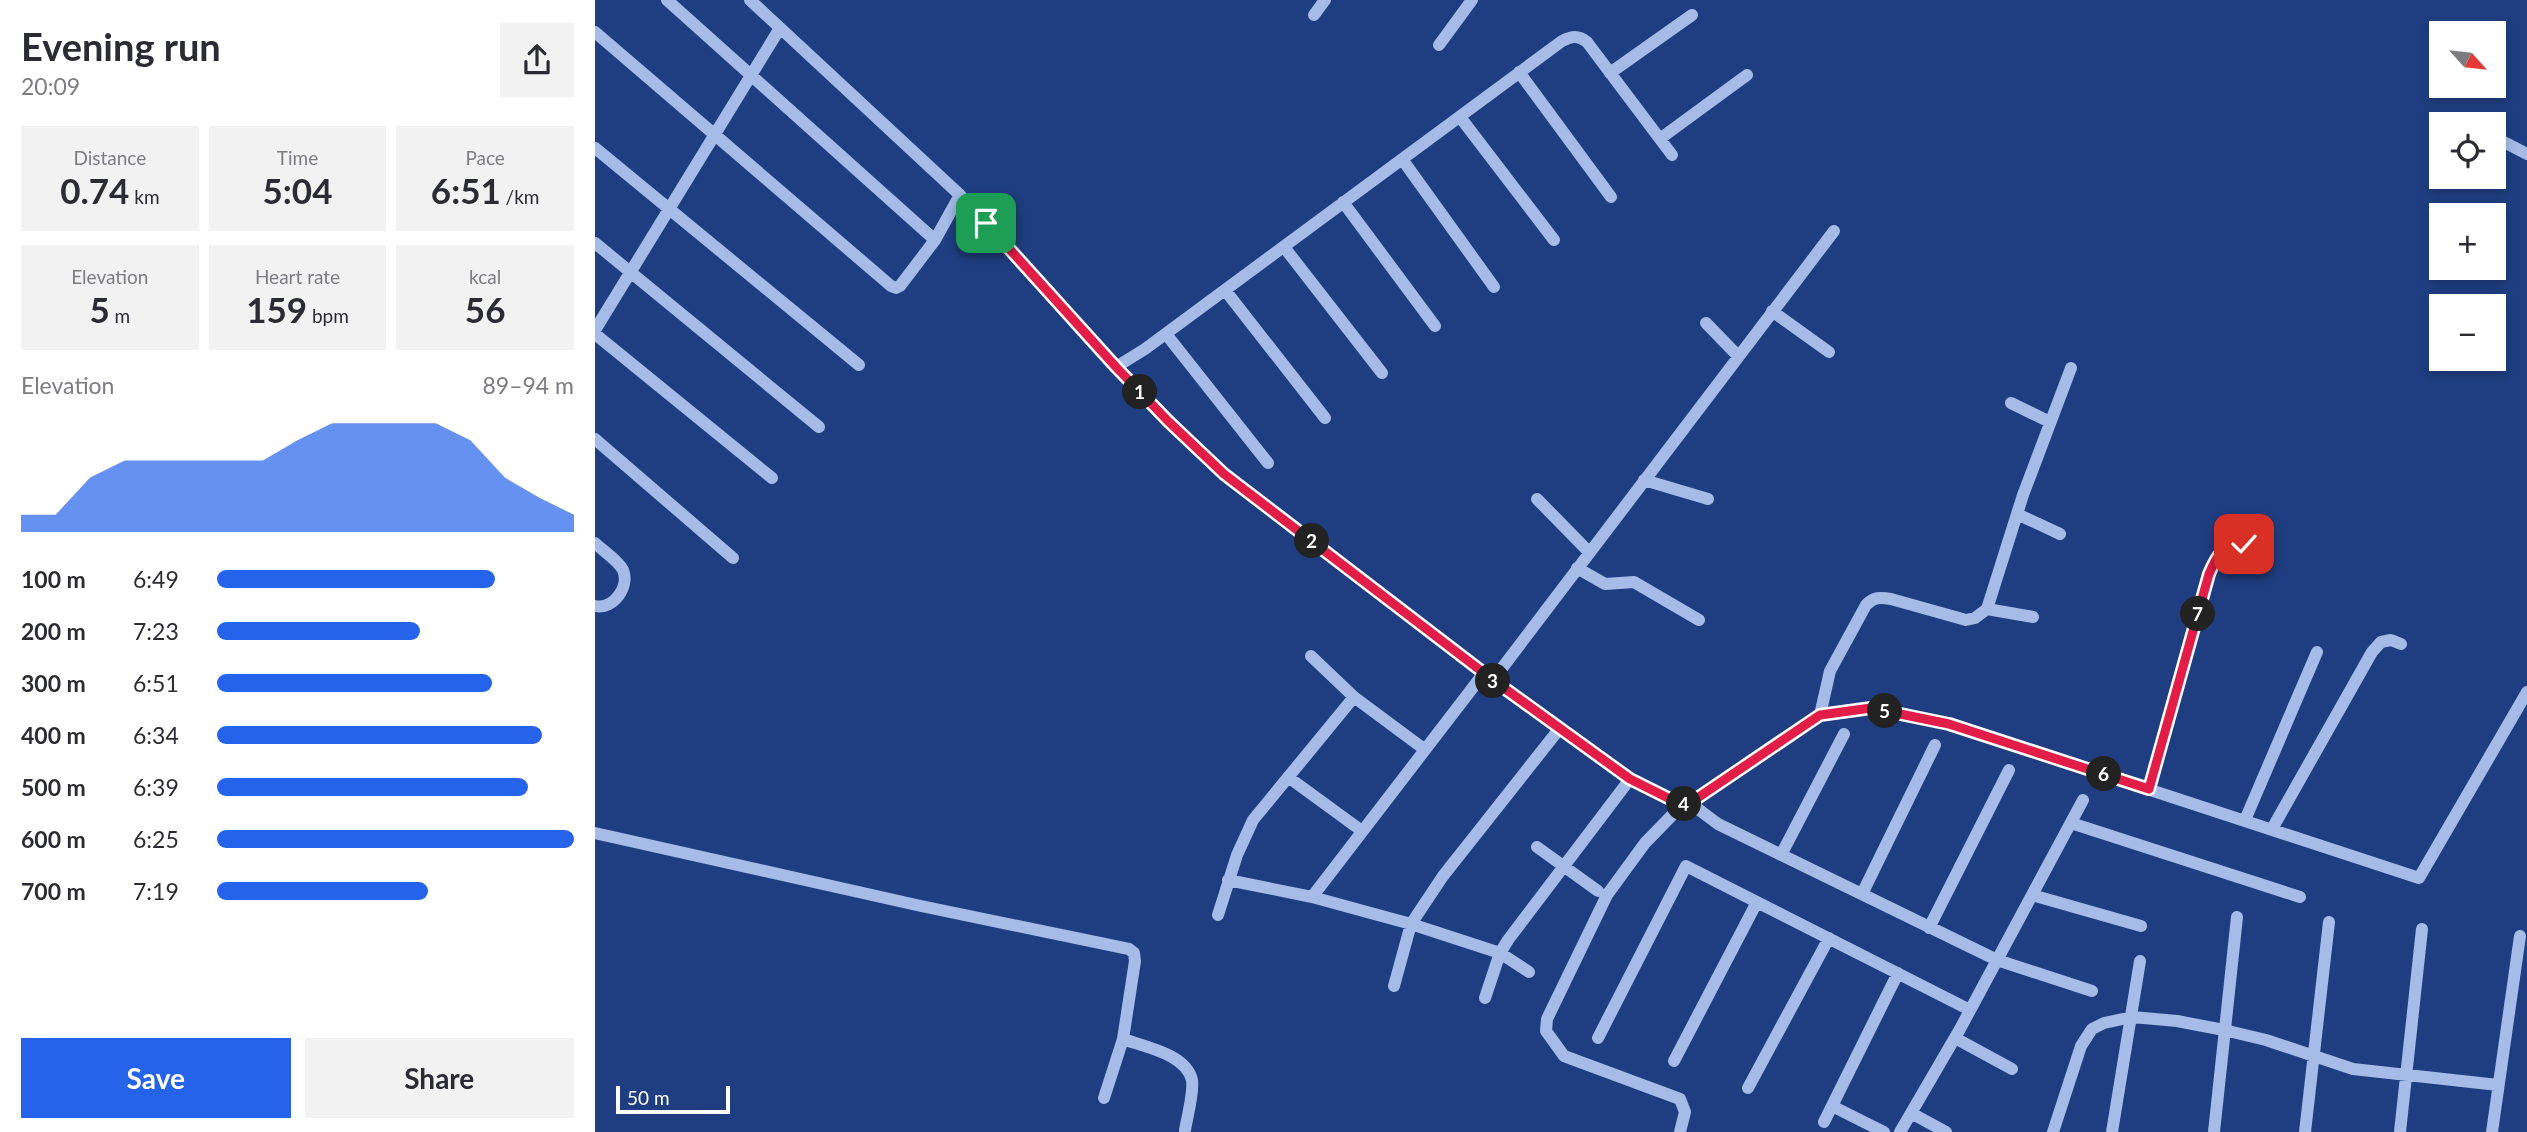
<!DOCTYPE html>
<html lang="en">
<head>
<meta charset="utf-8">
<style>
  body { margin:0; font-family:Lato,sans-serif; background:#f2f2f3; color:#2b2b33; height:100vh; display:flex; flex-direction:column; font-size:26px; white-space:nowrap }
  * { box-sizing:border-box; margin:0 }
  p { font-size:23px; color:#7c7c81 }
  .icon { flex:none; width:38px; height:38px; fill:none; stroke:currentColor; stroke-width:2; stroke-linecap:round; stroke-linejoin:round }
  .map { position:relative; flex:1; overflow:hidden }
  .sheet { display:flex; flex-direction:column; background:#fff; width:595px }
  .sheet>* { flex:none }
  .needle { width:46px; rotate:117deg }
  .buttons { position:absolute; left:1834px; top:21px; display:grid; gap:14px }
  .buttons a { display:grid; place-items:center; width:77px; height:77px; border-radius:0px; background:#fff; box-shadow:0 4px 10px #0003; font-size:35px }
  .scale { position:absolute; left:21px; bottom:18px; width:114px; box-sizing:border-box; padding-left:7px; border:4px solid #fff; border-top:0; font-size:19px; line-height:24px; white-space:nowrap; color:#fff; -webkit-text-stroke:5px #1f3e81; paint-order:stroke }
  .pin { position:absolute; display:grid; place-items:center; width:60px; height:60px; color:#fff; margin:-30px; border-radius:14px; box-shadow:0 4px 10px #0006 }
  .km { position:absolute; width:35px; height:35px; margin:-18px; border-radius:50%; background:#222; color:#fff; font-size:19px; line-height:35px; text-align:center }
  .round { display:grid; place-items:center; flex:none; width:74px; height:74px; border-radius:0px; background:#f2f2f3 }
  .headline { display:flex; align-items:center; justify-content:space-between; height:119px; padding:0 21px }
  h1 { font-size:38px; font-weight:700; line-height:52px }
  .figures { display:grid; grid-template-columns:repeat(3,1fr); gap:10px; height:119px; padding:7px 21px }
  .figures div { display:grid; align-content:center; border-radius:0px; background:#f2f2f3; text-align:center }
  .figures b { font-size:35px; font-weight:700 }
  .figures small { font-size:19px; font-weight:400 }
  .figures p { font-size:19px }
  .chart { height:196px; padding:14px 21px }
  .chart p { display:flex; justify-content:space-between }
  .chart svg { width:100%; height:126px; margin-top:7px; fill:#2563eb; opacity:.7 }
  .action { display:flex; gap:14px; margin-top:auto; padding:14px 21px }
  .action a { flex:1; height:80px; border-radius:0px; background:#2563eb; color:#fff; font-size:28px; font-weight:700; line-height:80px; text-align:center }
  .action a+a { background:#f2f2f3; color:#2b2b33 }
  ul { padding:0 21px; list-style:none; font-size:23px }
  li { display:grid; grid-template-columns:112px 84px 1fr; align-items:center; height:52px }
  li i { height:18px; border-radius:9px; background:#2563eb }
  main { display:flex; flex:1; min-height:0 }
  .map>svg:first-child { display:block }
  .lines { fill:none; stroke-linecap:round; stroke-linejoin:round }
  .minor { stroke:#a5bbe8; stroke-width:12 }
  .route-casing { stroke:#fff; stroke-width:14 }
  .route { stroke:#e11d48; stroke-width:9 }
</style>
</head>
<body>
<main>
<section class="sheet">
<div class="headline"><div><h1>Evening run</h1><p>20:09</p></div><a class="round"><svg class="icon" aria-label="share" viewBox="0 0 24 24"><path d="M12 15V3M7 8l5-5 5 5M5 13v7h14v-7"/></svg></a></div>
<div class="figures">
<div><p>Distance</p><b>0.74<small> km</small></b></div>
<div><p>Time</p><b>5:04</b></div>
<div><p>Pace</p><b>6:51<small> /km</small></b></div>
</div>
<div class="figures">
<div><p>Elevation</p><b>5<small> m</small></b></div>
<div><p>Heart rate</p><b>159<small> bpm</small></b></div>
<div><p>kcal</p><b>56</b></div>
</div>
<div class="chart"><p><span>Elevation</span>89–94 m</p>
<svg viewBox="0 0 160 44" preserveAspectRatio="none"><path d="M0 44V38L10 38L20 25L30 19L40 19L50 19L60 19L70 19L80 12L90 6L100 6L110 6L120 6L130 12L140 25L150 32L160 38V44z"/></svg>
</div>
<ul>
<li><b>100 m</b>6:49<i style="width:78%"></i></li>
<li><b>200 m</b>7:23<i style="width:57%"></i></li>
<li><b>300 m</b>6:51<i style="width:77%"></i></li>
<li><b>400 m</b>6:34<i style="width:91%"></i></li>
<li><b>500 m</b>6:39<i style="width:87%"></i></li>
<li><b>600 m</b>6:25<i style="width:100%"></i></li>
<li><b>700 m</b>7:19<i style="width:59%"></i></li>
</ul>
<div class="action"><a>Save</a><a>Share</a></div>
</section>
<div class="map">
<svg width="1932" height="1132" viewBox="0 0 1932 1132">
  <rect width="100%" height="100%" fill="#1f3e81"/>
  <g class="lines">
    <path class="minor" d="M155,0L365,195L521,367L602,449L629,474L898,680L1035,779L1087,805
      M719,15L730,0
      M0,32L296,286L301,288L305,286L340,240L72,0
      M844,45L877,0
      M924,72L1016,197
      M1015,73L1097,15
      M865,117L959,240
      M1899,137L1932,154
      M1066,138L1152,75
      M0,148L264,365
      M807,159L899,287
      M748,202L840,326
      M340,240L365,195
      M0,243L224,427
      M689,247L787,373
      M630,290L730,418
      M1177,311L1234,352
      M1111,323L1143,356
      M0,330L185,28
      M0,334L177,478
      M571,334L673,463
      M521,367L550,349L967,41C977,36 983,35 992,42L1077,155
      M1416,403L1455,422
      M0,439L138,558
      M1049,480L1113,499
      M942,499L994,552
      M1422,514L1465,534
      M0,543C8,551 23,560 28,570C35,587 18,610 0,606
      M982,568L1010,584L1039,582L1104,620
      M1392,609L1438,617
      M716,656L759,697L829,749
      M898,680L1239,231
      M1225,715L1235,671L1271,605C1279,597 1285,597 1296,599L1371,620L1380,618L1392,609L1428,495L1476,368
      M693,777L767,831
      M1554,789L1614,574C1623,553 1627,547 1649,544
      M1095,803L1123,824L1402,960L1497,991
      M1650,820L1722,652
      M1476,823L1705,897
      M1677,829L1777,652L1786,642L1796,640L1806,644
      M0,833L326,906L534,949L539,953L540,961L528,1039C550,1047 591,1054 597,1080C599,1092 592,1118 590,1130
      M942,847L1003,891
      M1186,855L1249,734
      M633,880L717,897L816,924L905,953L934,972
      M1267,894L1340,745
      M1437,895L1546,926
      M717,897L889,673
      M623,915L642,855L658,820L759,697
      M1334,928L1414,770
      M799,986L816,924L848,876L965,728
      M890,998L905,953L913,940L1035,779
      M1003,1038L1091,866L1375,1010
      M1360,1038L1417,1069
      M1079,1061L1162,902
      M1153,1088L1234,938
      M509,1098L528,1039
      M1237,1106L1289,1132
      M1316,1113L1351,1132
      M1229,1122L1303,973
      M1085,1132L1090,1112L1085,1099L969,1056L951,1031L952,1019L1012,895L1050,843L1087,805L1095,803L1225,715L1276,708L1354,724L1824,878L1932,692
      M1305,1132L1365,1029L1488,800
      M1458,1132L1486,1046L1497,1029L1509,1023L1537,1017L1582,1021L1629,1030L1671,1040L1758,1069L1903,1085
      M1517,1132L1545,961
      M1619,1132L1642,917
      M1710,1132L1734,922
      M1805,1132L1827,929
      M1897,1132L1925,936"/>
  </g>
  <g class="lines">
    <g class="route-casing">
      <path id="route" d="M391,223L521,367L573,421L629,474L898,680L1035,779L1087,805L1095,803L1225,715L1276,708L1354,724L1554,789L1614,574C1623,553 1627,547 1649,544"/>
    </g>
    <use href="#route" class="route"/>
  </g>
</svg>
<div class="buttons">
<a><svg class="needle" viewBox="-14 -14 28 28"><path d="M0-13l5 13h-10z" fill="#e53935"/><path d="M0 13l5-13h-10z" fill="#7c7c81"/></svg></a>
<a><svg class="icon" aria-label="locate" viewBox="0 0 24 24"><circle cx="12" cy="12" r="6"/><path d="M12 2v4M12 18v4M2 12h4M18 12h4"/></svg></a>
<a>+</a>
<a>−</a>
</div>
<div class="scale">50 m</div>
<div class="pin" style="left:391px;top:223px;background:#1e9e55"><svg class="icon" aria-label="arrive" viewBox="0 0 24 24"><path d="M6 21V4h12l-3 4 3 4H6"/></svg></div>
<div class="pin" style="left:1649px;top:544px;background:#d93025"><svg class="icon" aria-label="check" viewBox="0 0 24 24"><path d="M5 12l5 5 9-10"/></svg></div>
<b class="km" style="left:545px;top:392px">1</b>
<b class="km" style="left:717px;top:541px">2</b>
<b class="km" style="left:898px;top:681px">3</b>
<b class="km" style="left:1089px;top:804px">4</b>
<b class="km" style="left:1290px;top:711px">5</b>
<b class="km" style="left:1509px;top:774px">6</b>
<b class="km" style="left:1603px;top:614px">7</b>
</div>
</main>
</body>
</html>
